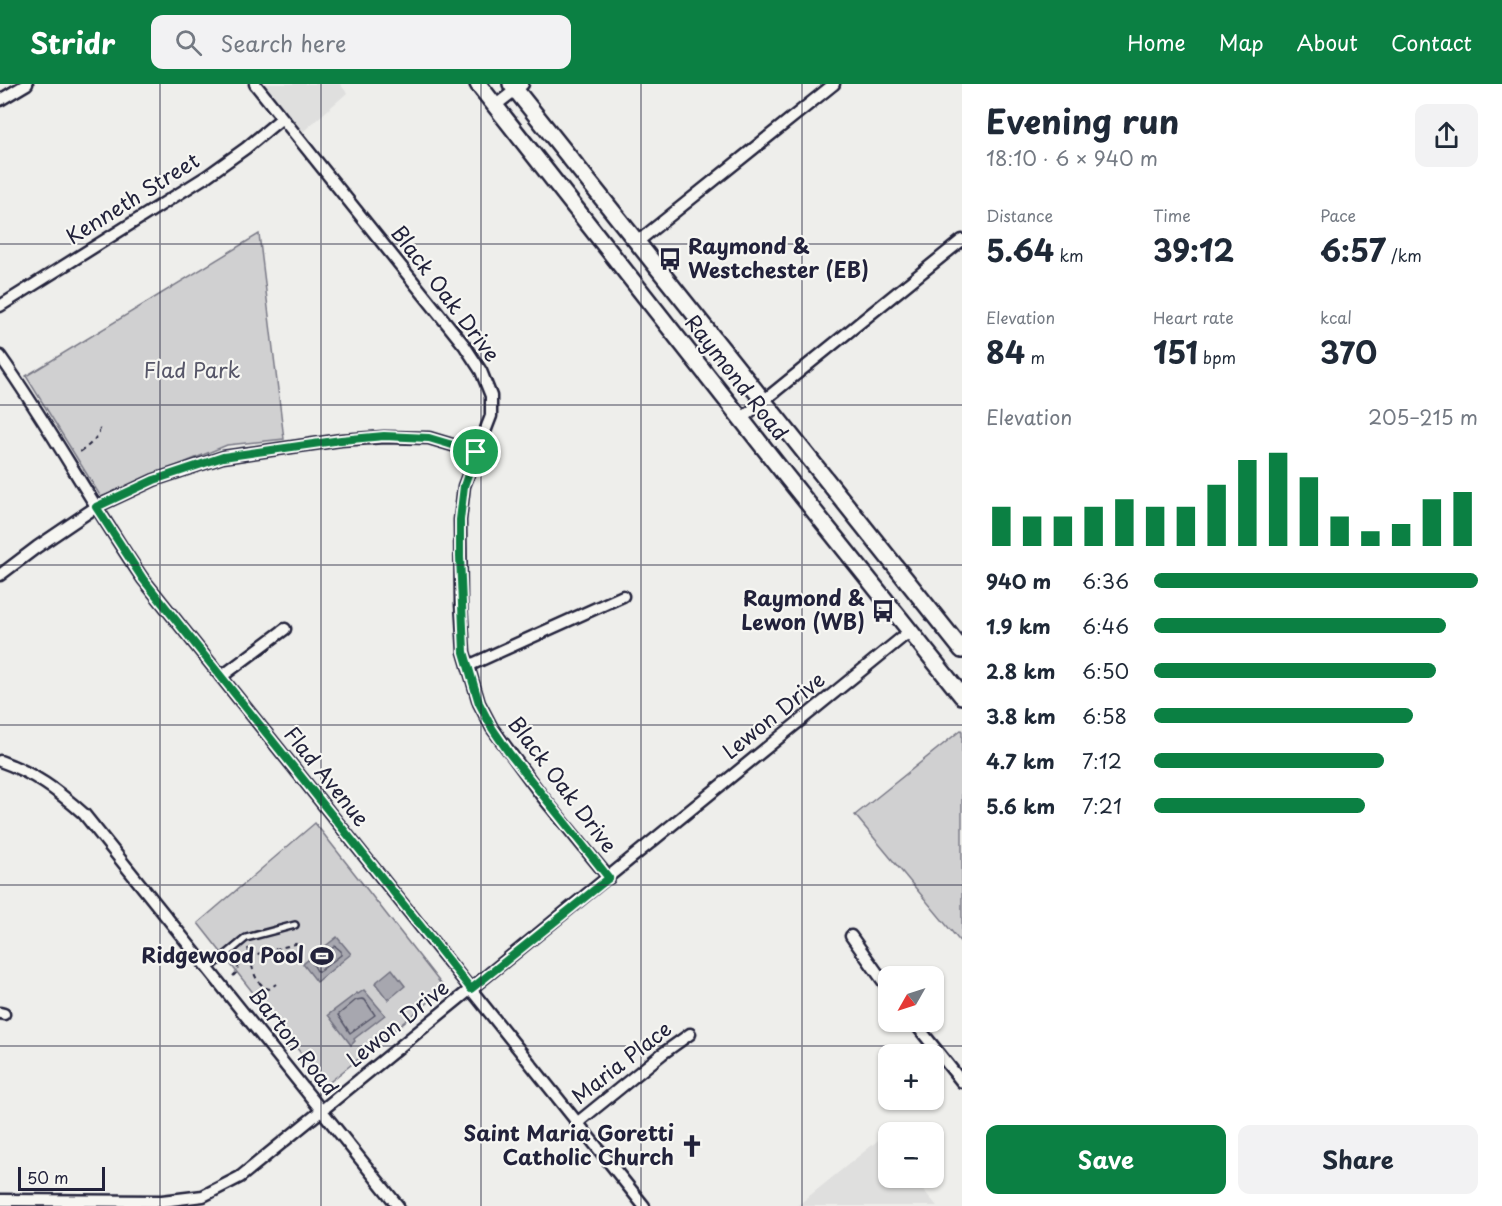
<!DOCTYPE html>
<html lang="en">
<head>
<meta charset="utf-8">
<style>
  body { margin:0; font-family:"Playpen Sans",sans-serif; background:#f2f2f3; color:#1f2937; height:100vh; display:flex; flex-direction:column; font-size:22px; white-space:nowrap }
  * { box-sizing:border-box; margin:0 }
  p { font-size:20px; color:#747a83 }
  .icon { flex:none; width:33px; height:33px; fill:none; stroke:currentColor; stroke-width:2; stroke-linecap:round; stroke-linejoin:round }
  .map { position:relative; flex:1; overflow:hidden }
  .panel { display:flex; flex-direction:column; background:#fff; width:540px }
  .panel>* { flex:none }
  .needle { width:39px; rotate:231deg }
  .controls { position:absolute; left:878px; top:882px; display:grid; gap:12px }
  .controls a { display:grid; place-items:center; width:66px; height:66px; border-radius:12px; background:#fff; box-shadow:0 2px 4px #0004; font-size:30px }
  .scale { position:absolute; left:18px; bottom:15px; width:87px; box-sizing:border-box; padding-left:6px; border:3px solid #22223b; border-top:0; font-size:16px; line-height:21px; white-space:nowrap; color:#22223b; -webkit-text-stroke:4px #f6f6f2; paint-order:stroke }
  .pin { position:absolute; display:grid; place-items:center; width:51px; height:51px; color:#fff; margin:-26px; border:3px solid #fff; border-radius:50%; box-shadow:0 2px 6px #0007 }
  .round { display:grid; place-items:center; flex:none; width:63px; height:63px; border-radius:12px; background:#f2f2f3 }
  .headline { display:flex; align-items:center; justify-content:space-between; height:102px; padding:0 24px }
  h1 { font-size:33px; font-weight:700; line-height:45px }
  .metrics { display:grid; grid-template-columns:repeat(3,1fr); gap:9px; height:102px; padding:6px 24px }
  .metrics div { display:grid; align-content:center }
  .metrics b { font-size:30px; font-weight:700 }
  .metrics small { font-size:16px; font-weight:400 }
  .metrics p { font-size:16px }
  .chart { height:168px; padding:12px 24px }
  .chart p { display:flex; justify-content:space-between }
  .chart svg { width:100%; height:108px; margin-top:6px; stroke:#0b8043; stroke-width:6 }
  .cta { display:flex; gap:12px; margin-top:auto; padding:12px 24px }
  .cta a { flex:1; height:69px; border-radius:12px; background:#0b8043; color:#fff; font-size:24px; font-weight:700; line-height:69px; text-align:center }
  .cta a+a { background:#f2f2f3; color:#1f2937 }
  ul { padding:0 24px; list-style:none; font-size:20px }
  li { display:grid; grid-template-columns:96px 72px 1fr; align-items:center; height:45px }
  li i { height:15px; border-radius:8px; background:#0b8043 }
  header { display:flex; align-items:center; gap:36px; box-sizing:border-box; height:84px; padding:0 30px; background:#0b8043; color:#fff }
  header strong { font-size:28px }
  nav { display:flex; gap:33px; margin-inline-start:auto; font-size:21px }
  .search { width:420px; height:54px; background:#f2f2f3; display:flex; align-items:center; gap:15px; box-sizing:border-box; padding:0 21px; border-radius:12px; color:#747a83; font-size:22px }
  main { display:flex; flex:1; min-height:0 }
  .map>svg:first-child { display:block }
  .built { fill:#dfdfde }
  .green { fill:#d0d0d1; stroke:#797986; stroke-width:1.5 }
  .water { fill:#a7a7af; stroke:#727281; stroke-width:1.5 }
  .lines { fill:none; stroke-linecap:round; stroke-linejoin:round }
  .shore { stroke:#575769; stroke-width:1.5 }
  .service-casing { stroke:#22223b; stroke-width:10 }
  .minor-casing { stroke:#22223b; stroke-width:15 }
  .secondary-casing { stroke:#22223b; stroke-width:20 }
  .path { stroke:#22223b; stroke-width:2; stroke-dasharray:4.5 4.5; stroke-linecap:butt }
  .service { stroke:#f6f6f2; stroke-width:5 }
  .minor { stroke:#f6f6f2; stroke-width:10 }
  .secondary { stroke:#f6f6f2; stroke-width:15 }
  .route-casing { stroke:#fff; stroke-width:12 }
  .route { stroke:#0b8043; stroke-width:8 }
  .grid { fill:none; stroke:#22223b; stroke-width:1.5; stroke-opacity:0.55 }
  .labels { text-anchor:middle; stroke-width:4.5; stroke-linejoin:round; paint-order:stroke }
  .street-label { font-size:21px; fill:#22223b; stroke:#f6f6f2 }
  .poi-label { font-size:21px; font-weight:bold; fill:#22223b; stroke:#f6f6f2; text-anchor:end }
  .park-label { font-size:21px; fill:#565668; stroke:#f6f6f2 }
</style>
</head>
<body>
<header>
<strong>Stridr</strong>
<div class="search"><svg class="icon" aria-label="search" viewBox="0 0 24 24"><circle cx="10" cy="10" r="6"/><path d="M15 15l6 6"/></svg>Search here</div>
<nav><a>Home</a><a>Map</a><a>About</a><a>Contact</a></nav>
</header>
<main>
<div class="map">
<svg width="962" height="1122" viewBox="0 0 962 1122">
  <rect width="100%" height="100%" fill="#eeeeeb"/>
  <filter id="ink" filterUnits="userSpaceOnUse"><feTurbulence type="fractalNoise" baseFrequency=".0167" numOctaves="2"/><feDisplacementMap in="SourceGraphic" scale="12" xChannelSelector="R" yChannelSelector="G"/><feConvolveMatrix kernelMatrix="1 2 1 2 8 2 1 2 1" color-interpolation-filters="sRGB"/></filter>
  <g filter="url(#ink)">
    <path class="built" d="M255,0H340L347,9L297,53Z
      M881,1054L888,1062V1094H913L937,1122H797Z"/>
    <path class="green" d="M259,150L284,355L227,361L101,413L26,292Z
      M961,646L962,647V860L855,731Z
      M315,739L445,905L326,1001L198,839Z"/>
    <path class="water" d="M337,853L351,870L317,898L303,880Z
      M392,885L405,902L388,916L375,899Z
      M364,906L385,931L354,955L355,957L351,961L328,931L357,909L358,910Z"/>
    <g class="lines">
      <path class="shore" d="M335,862L341,867V871L320,887H317L313,880Z
        M362,915L365,916L375,931L350,949L338,931L356,916Z"/>
      <g class="service-casing">
        <path id="service" d="M209,885L246,854L295,841"/>
      </g>
      <g class="minor-casing">
        <path id="minor" d="M255,0L464,261L481,287L491,312V332L464,402L460,436L461,520L464,568L479,619L492,644L542,712L609,794
          M0,16L27,0
          M496,21L523,0
          M636,159L834,0
          M0,222L207,92L246,64L282,34
          M0,272C51,344 93,422 143,495L644,1122
          M741,335L962,156
          M0,491L37,463L96,423L154,396L223,373L341,356L384,353L429,354L476,368
          M468,582L623,512
          M221,593L285,545
          M0,677C34,689 57,706 84,730L398,1122
          M851,852L888,904
          M0,929L4,930
          M914,938L962,998
          M577,1039L662,970L690,950
          M0,1116L162,1117L203,1112L240,1093L910,547"/>
      </g>
      <g class="secondary-casing">
        <path id="secondary" d="M478,0L786,392L962,612
          M511,0L962,566"/>
      </g>
      <path class="path" d="M80,368C91,360 97,355 101,342
        M248,864C253,880 251,898 269,905L276,900
        M233,892L236,889L240,877L246,873L299,859"/>
      <use href="#service" class="service"/>
      <use href="#minor" class="minor"/>
      <use href="#secondary" class="secondary"/>
    </g>
  </g>
  <g class="lines" filter="url(#ink)">
    <g class="route-casing">
      <path id="route" d="M384,352L429,354L476,368L464,402L460,436V472L464,568L479,619L492,644L509,669L609,794L471,905L143,495L96,423L154,396L223,373L341,356Z"/>
    </g>
    <use href="#route" class="route"/>
  </g>
  <path class="grid" d="M160,0V1122M321,0V1122M481,0V1122M641,0V1122M802,0V1122M0,160H962M0,321H962M0,481H962M0,641H962M0,801H962M0,962H962"/>
  <defs>
    <g id="bus-bare" transform="scale(1.8)"><path d="M-5-6H5V4H4V6H2V4H-2V6H-4V4H-5ZM-3.5-4V0h7V-4ZM-3.5 1.2v1.5H-2V1.2ZM2 1.2v1.5H3.5V1.2Z" fill="#22223b" stroke="#f6f6f2" stroke-width="2.5" paint-order="stroke"/></g>
    <g id="stadium-bare" transform="scale(1.8)"><path d="M0-5a6.5 5 0 1 0 0 10a6.5 5 0 1 0 0-10ZM-3.5-1.8h7v3.6h-7Z" fill="#22223b" stroke="#f6f6f2" stroke-width="2.5" paint-order="stroke"/></g>
    <g id="church-bare" transform="scale(1.8)"><path d="M-1.2-6h2.4v3.5h3.3v2.4h-3.3V6h-2.4V-.1h-3.3v-2.4h3.3Z" fill="#22223b" stroke="#f6f6f2" stroke-width="2.5" paint-order="stroke"/></g>
  </defs>
  <g fill-rule="evenodd">
    <use href="#bus-bare" x="670" y="175"/>
    <use href="#bus-bare" x="883" y="527"/>
    <use href="#stadium-bare" x="322" y="872"/>
    <use href="#church-bare" x="692" y="1062"/>
  </g>
  <g class="labels">
    <g class="street-label">
      <text transform="translate(133 115) rotate(-32)" y="7">Kenneth Street</text>
      <text transform="translate(445 210) rotate(53)" y="7">Black Oak Drive</text>
      <text transform="translate(736 294) rotate(52)" y="7">Raymond Road</text>
      <text transform="translate(774 632) rotate(-39)" y="7">Lewon Drive</text>
      <text transform="translate(326 693) rotate(51)" y="7">Flad Avenue</text>
      <text transform="translate(562 701) rotate(53)" y="7">Black Oak Drive</text>
      <text transform="translate(398 940) rotate(-39)" y="7">Lewon Drive</text>
      <text transform="translate(293 958) rotate(52)" y="7">Barton Road</text>
      <text transform="translate(622 979) rotate(-38)" y="7">Maria Place</text>
    </g>
    <g class="poi-label">
      <text x="688" y="170" text-anchor="start">Raymond &amp;<tspan x="688" dy="24">Westchester (EB)</tspan></text>
      <text x="865" y="522">Raymond &amp;<tspan x="865" dy="24">Lewon (WB)</tspan></text>
      <text x="304" y="879">Ridgewood Pool</text>
      <text x="674" y="1057">Saint Maria Goretti<tspan x="674" dy="24">Catholic Church</tspan></text>
    </g>
    <g class="park-label">
      <text x="192" y="294">Flad Park</text>
    </g>
  </g>
</svg>
<div class="controls">
<a><svg class="needle" viewBox="-14 -14 28 28"><path d="M0-13l5 13h-10z" fill="#e53935"/><path d="M0 13l5-13h-10z" fill="#747a83"/></svg></a>
<a>+</a>
<a>−</a>
</div>
<div class="scale">50 m</div>
<div class="pin" style="left:476px;top:368px;background:#1e9e55"><svg class="icon" aria-label="arrive" viewBox="0 0 24 24"><path d="M6 21V4h12l-3 4 3 4H6"/></svg></div>
</div>
<section class="panel">
<div class="headline"><div><h1>Evening run</h1><p>18:10 · 6 × 940 m</p></div><a class="round"><svg class="icon" aria-label="share" viewBox="0 0 24 24"><path d="M12 15V3M7 8l5-5 5 5M5 13v7h14v-7"/></svg></a></div>
<div class="metrics">
<div><p>Distance</p><b>5.64<small> km</small></b></div>
<div><p>Time</p><b>39:12</b></div>
<div><p>Pace</p><b>6:57<small> /km</small></b></div>
</div>
<div class="metrics">
<div><p>Elevation</p><b>84<small> m</small></b></div>
<div><p>Heart rate</p><b>151<small> bpm</small></b></div>
<div><p>kcal</p><b>370</b></div>
</div>
<div class="chart"><p><span>Elevation</span>205–215 m</p>
<svg viewBox="0 0 160 44" preserveAspectRatio="none"><path d="M5 44V28M15 44V32M25 44V32M35 44V28M45 44V25M55 44V28M65 44V28M75 44V19M85 44V9M95 44V6M105 44V16M115 44V32M125 44V38M135 44V35M145 44V25M155 44V22"/></svg>
</div>
<ul>
<li><b>940 m</b>6:36<i style="width:100%"></i></li>
<li><b>1.9 km</b>6:46<i style="width:90%"></i></li>
<li><b>2.8 km</b>6:50<i style="width:87%"></i></li>
<li><b>3.8 km</b>6:58<i style="width:80%"></i></li>
<li><b>4.7 km</b>7:12<i style="width:71%"></i></li>
<li><b>5.6 km</b>7:21<i style="width:65%"></i></li>
</ul>
<div class="cta"><a>Save</a><a>Share</a></div>
</section>
</main>
</body>
</html>
